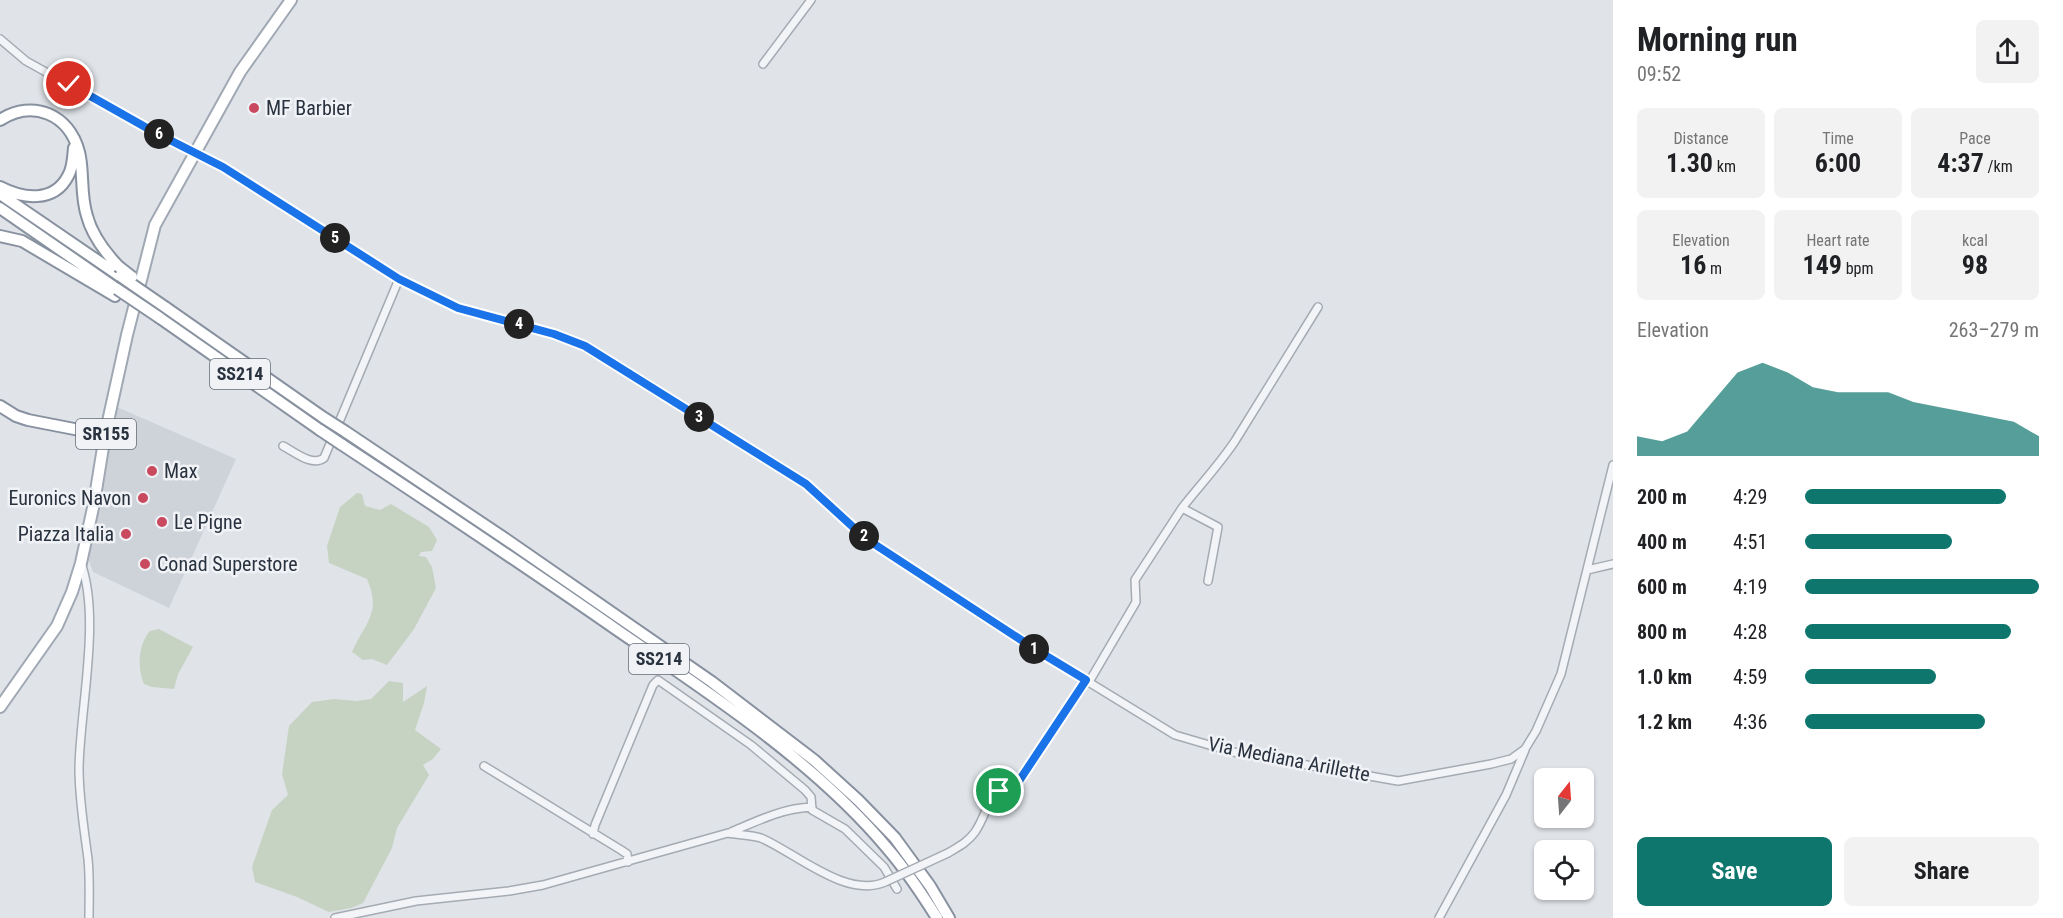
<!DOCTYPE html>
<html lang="en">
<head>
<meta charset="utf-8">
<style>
  body { margin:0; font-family:"Roboto Condensed",sans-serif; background:#f2f2f2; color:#202124; height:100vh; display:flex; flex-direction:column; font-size:22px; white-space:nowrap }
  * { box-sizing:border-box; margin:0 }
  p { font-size:20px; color:#757577 }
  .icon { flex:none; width:33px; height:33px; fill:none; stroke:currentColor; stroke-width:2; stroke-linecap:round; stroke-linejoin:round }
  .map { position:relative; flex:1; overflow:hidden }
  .details { display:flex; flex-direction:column; background:#fff; width:450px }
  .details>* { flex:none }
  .needle { width:39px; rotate:17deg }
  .buttons { position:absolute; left:1534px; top:768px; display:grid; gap:12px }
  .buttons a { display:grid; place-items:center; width:60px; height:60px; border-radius:9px; background:#fff; box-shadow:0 2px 4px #0004; font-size:30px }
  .pin { position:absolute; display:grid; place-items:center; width:51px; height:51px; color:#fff; margin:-26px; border:3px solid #fff; border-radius:50%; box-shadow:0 2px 6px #0007 }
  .km { position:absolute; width:30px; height:30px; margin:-15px; border-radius:50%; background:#222; color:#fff; font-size:16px; line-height:30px; text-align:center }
  .round { display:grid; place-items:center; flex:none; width:63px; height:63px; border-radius:9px; background:#f2f2f2 }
  .head { display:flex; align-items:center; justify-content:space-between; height:102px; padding:0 24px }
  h1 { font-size:33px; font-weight:700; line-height:45px }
  .figures { display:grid; grid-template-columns:repeat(3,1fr); gap:9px; height:102px; padding:6px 24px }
  .figures div { display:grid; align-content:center; border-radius:9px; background:#f2f2f2; text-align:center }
  .figures b { font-size:26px; font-weight:700 }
  .figures small { font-size:16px; font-weight:400 }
  .figures p { font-size:16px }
  .chart { height:168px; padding:12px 24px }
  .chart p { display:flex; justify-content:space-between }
  .chart svg { width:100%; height:108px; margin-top:6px; fill:#0f766e; opacity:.7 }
  .cta { display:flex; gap:12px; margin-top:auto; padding:12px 24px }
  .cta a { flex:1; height:69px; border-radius:9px; background:#0f766e; color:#fff; font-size:24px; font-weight:700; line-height:69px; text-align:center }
  .cta a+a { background:#f2f2f2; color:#202124 }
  ul { padding:0 24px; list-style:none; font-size:20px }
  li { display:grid; grid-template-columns:96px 72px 1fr; align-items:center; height:45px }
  li i { height:15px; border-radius:8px; background:#0f766e }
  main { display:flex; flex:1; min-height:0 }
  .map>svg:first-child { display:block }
  .built { fill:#ced3da }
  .green { fill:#c6d2c2 }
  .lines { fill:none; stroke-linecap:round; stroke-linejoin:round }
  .minor-casing { stroke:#a5abb3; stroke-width:10 }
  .primary-casing { stroke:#a0a8b4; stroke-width:14 }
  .trunk-casing { stroke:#88919f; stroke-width:14 }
  .minor { stroke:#f3f4f7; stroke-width:7 }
  .primary { stroke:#fff; stroke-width:10 }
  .trunk { stroke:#fff; stroke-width:10 }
  .minor-bridge-casing { stroke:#a5abb3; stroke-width:10; stroke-linecap:butt }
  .trunk-bridge-casing { stroke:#88919f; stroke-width:14; stroke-linecap:butt }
  .minor-bridge { stroke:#f3f4f7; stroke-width:7 }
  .trunk-bridge { stroke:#fff; stroke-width:10 }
  .route-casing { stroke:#fff; stroke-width:12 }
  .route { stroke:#1a73e8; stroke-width:8 }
  .poi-dot { fill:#c9495e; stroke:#f0f2f6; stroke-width:2 }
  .labels { text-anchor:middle; stroke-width:5; stroke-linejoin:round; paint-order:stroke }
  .shield { fill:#f0f2f6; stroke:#656c76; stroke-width:1.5 }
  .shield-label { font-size:18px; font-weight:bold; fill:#29323f }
  .poi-label { font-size:20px; fill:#29323f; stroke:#f0f2f6; text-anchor:start }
  .street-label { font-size:20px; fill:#29323f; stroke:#f0f2f6 }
</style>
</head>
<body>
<main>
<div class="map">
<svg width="1613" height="918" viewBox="0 0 1613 918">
  <rect width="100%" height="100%" fill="#e0e4e9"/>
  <path class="built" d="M117,407L236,459L169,608L93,572L88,558Z"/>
  <path class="green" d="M357,493L362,494L365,506L380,510L391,504L429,527L437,540L432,551L421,552L419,556L426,557L432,567L436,588L414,629L387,665L372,659L363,660L352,652C365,622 382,614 367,579L329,563L327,546L340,507Z
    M159,629L193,647L178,674L174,689L152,687L144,684C137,669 138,644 150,631Z
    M389,681L403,683V702L427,686L424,703L415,730L441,749L433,759L423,765L429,775L397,828L392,848L363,903L351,908L329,912L297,897L255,882L252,867L272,810L288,795L282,774L289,726L312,702L334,699L356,701L371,699Z"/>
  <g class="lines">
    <g class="minor-casing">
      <path id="minor" d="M0,39L26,61L154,132L223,167L399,279L458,308L554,334L585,346L806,484L865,538L1038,651L1175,735L1233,752L1398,781L1491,764L1511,759L1525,749L1536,731L1561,674L1613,465
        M763,64L811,0
        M283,446C295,452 312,467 324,458L399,279
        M1182,508C1200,485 1219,465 1235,441L1318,307
        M81,563C101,619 80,708 79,768C79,799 84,828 88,859C90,878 89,899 89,918
        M1587,570L1613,564
        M1089,682L1136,602L1135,580L1182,508L1218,527L1208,581
        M484,766L621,850L627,854L628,862
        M731,832C757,821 783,808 812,807
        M593,834L595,825L653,685L658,680L751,745L805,790L811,797L812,810L845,829L884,867L897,889
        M948,853C958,847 968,842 975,832C990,810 985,791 1017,784L1086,680
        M335,918L416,901L509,891L543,885L728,833C739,835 751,835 761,838C796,853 846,899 885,882
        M1439,918L1506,795L1525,750"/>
    </g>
    <g class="primary-casing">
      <path id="primary" d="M0,707L57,626L72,592L81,563L94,503L105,435L127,335L155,225L240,72L291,0"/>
    </g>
    <g class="trunk-casing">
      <path id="trunk" d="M0,120C33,99 69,114 79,152C84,170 80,195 87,216C92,235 104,251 118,266
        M0,187C23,199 54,203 68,176C73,168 73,157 74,148
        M0,194L120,276
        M0,208L117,289
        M0,236L22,241L115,296
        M165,307L324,418
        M160,318L320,430
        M0,406L16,416L28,420L105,435
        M346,432L507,540L712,682L814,760L858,800L895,838L930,886L949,918
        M341,444C435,506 528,568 620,632C711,694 816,763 887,848C906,870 922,894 937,918"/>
    </g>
    <use href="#minor" class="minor"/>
    <use href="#primary" class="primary"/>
    <use href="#trunk" class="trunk"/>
    <g class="minor-bridge-casing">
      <path id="minor-bridge" d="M885,882L948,853"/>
    </g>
    <g class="trunk-bridge-casing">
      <path id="trunk-bridge" d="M118,266L132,277
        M120,276L165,307
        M117,289L160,318
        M324,418L346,432
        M320,430L341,444"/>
    </g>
    <use href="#minor-bridge" class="minor-bridge"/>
    <use href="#trunk-bridge" class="trunk-bridge"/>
  </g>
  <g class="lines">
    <g class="route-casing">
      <path id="route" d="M69,84L154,132L223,167L399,279L458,308L554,334L585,346L806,484L865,538L1038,651L1086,680L1017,784L999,791"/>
    </g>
    <use href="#route" class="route"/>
  </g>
  <g class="poi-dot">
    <circle cx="254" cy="108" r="6"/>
    <circle cx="152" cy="471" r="6"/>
    <circle cx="143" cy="498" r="6"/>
    <circle cx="162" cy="522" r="6"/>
    <circle cx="126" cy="534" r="6"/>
    <circle cx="145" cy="564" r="6"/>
  </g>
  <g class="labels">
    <g class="shield">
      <rect x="210" y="359" width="60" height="30" rx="4.5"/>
      <rect x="76" y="419" width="60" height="30" rx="4.5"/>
      <rect x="629" y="644" width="60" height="30" rx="4.5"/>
    </g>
    <g class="shield-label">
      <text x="240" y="380">SS214</text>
      <text x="106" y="440">SR155</text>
      <text x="659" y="665">SS214</text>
    </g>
    <g class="poi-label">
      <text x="266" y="115">MF Barbier</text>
      <text x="164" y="478">Max</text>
      <text x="131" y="505" text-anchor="end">Euronics Navon</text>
      <text x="174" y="529">Le Pigne</text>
      <text x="114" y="541" text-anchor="end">Piazza Italia</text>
      <text x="157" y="571">Conad Superstore</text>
    </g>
    <g class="street-label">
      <text transform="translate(1289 759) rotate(11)" y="7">Via Mediana Arillette</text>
    </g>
  </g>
</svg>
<div class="buttons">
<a><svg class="needle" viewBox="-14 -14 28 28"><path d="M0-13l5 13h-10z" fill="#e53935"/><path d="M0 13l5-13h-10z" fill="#757577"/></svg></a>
<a><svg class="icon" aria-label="locate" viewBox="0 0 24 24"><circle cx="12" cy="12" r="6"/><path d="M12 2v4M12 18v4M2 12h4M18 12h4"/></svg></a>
</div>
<div class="pin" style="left:999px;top:791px;background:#1e9e55"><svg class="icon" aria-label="arrive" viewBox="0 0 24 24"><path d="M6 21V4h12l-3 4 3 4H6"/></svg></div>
<div class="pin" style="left:69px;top:84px;background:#d93025"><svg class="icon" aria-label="check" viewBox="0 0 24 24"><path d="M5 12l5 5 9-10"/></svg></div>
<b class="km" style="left:1034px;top:649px">1</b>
<b class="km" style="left:864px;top:536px">2</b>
<b class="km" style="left:699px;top:417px">3</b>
<b class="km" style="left:519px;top:324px">4</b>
<b class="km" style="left:335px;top:238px">5</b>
<b class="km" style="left:159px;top:134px">6</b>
</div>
<section class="details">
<div class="head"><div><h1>Morning run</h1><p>09:52</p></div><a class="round"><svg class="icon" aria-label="share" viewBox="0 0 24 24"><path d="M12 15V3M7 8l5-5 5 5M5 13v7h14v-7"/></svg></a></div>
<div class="figures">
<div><p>Distance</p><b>1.30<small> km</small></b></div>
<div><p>Time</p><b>6:00</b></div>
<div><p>Pace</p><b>4:37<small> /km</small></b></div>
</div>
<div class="figures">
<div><p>Elevation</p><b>16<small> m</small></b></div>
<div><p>Heart rate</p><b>149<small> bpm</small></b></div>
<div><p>kcal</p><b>98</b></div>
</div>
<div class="chart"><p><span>Elevation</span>263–279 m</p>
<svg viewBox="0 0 160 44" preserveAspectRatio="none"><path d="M0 44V36L10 38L20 34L30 22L40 10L50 6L60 10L70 16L80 18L90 18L100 18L110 22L120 24L130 26L140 28L150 30L160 36V44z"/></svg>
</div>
<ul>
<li><b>200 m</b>4:29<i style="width:86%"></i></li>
<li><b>400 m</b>4:51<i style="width:63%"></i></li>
<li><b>600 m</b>4:19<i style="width:100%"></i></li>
<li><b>800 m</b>4:28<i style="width:88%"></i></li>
<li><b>1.0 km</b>4:59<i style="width:56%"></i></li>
<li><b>1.2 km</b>4:36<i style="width:77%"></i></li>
</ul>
<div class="cta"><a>Save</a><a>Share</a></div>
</section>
</main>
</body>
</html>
